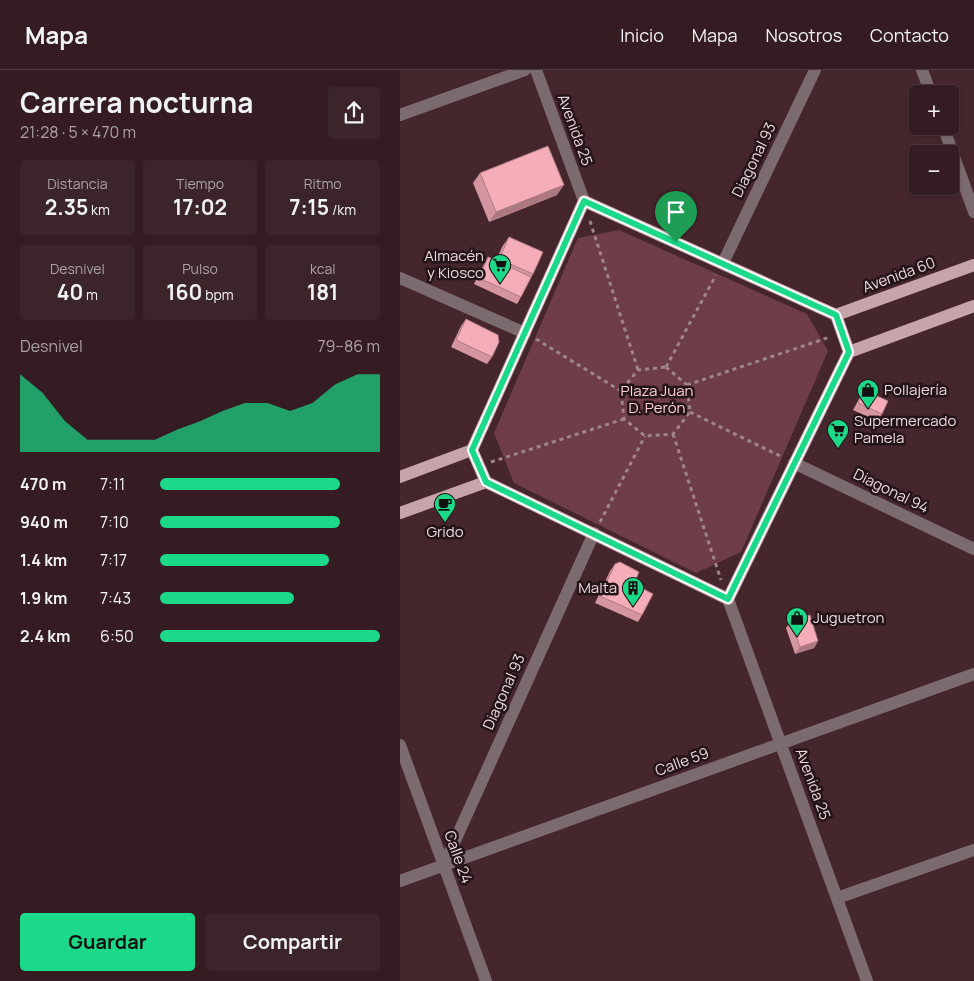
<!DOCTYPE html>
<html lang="es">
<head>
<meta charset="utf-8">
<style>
  body { margin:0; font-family:Manrope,sans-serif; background:#3c252a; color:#f1f3f6; height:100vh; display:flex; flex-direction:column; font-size:19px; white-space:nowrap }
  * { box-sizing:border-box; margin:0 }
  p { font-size:16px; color:#a9a1a5 }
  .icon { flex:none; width:28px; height:28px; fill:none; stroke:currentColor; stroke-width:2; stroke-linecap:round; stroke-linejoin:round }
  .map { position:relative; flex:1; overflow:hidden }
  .drawer { display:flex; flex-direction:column; background:#341c22; width:400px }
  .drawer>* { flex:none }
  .tools { position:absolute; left:509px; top:15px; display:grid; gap:10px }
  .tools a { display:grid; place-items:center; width:50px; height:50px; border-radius:5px; background:#341c22; box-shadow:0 1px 4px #0004,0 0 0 1px #4e3a40; font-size:25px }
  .pin { position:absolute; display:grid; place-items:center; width:42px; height:42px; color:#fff; margin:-51px -21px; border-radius:50% 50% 50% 0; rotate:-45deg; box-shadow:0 0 5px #0007 }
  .pin .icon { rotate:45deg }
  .round { display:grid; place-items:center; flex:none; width:52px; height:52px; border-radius:5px; background:#3c252a }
  .headline { display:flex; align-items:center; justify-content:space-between; height:85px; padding:0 20px }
  h1 { font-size:28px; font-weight:700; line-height:38px }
  .figures { display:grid; grid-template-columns:repeat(3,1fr); gap:8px; height:85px; padding:5px 20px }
  .figures div { display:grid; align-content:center; border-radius:5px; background:#3c252a; text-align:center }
  .figures b { font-size:21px; font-weight:700 }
  .figures small { font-size:14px; font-weight:400 }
  .figures p { font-size:14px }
  .chart { height:140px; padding:10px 20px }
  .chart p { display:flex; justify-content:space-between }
  .chart svg { width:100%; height:90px; margin-top:5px; fill:#1bd988; opacity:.7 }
  .button { display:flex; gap:10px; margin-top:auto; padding:10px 20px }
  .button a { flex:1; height:58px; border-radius:5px; background:#1bd988; color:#111; font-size:20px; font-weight:700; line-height:58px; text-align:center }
  .button a+a { background:#3c252a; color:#f1f3f6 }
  ul { padding:0 20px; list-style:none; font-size:16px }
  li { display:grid; grid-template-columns:80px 60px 1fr; align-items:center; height:38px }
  li i { height:12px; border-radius:6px; background:#1bd988 }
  header { display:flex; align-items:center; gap:30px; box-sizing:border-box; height:70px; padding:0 25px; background:#341c22; border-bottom:1px solid #4e3a40 }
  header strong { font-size:24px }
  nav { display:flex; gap:28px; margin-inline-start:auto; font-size:18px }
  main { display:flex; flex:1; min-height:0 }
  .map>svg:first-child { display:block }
  .green { fill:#6e3d47 }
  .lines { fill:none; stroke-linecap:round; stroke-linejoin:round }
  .path { stroke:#9f858a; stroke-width:3; stroke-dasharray:4 4; stroke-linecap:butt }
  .minor { stroke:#7c6b6e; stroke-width:12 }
  .major { stroke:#c7a4a9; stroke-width:12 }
  .wall { fill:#d495a0 }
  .shaded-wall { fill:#ac7982 }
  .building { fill:#f6adba; stroke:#ac7982 }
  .route-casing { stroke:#fff; stroke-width:10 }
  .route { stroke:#1bd988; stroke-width:6 }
  .labels { text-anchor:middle; stroke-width:5; stroke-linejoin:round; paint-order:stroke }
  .street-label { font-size:15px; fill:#eed8dc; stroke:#231417 }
  .poi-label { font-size:15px; fill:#eed8dc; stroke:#231417; text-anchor:start }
  .park-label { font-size:15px; fill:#ffced6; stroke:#231417 }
</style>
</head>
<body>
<header>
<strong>Mapa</strong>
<nav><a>Inicio</a><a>Mapa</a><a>Nosotros</a><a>Contacto</a></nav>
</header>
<main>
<section class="drawer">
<div class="headline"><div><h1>Carrera nocturna</h1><p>21:28 · 5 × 470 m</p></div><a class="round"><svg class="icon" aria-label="share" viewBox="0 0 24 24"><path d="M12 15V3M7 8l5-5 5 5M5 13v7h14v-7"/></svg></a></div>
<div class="figures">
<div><p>Distancia</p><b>2.35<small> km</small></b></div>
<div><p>Tiempo</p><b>17:02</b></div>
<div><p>Ritmo</p><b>7:15<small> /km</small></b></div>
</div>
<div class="figures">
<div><p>Desnivel</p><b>40<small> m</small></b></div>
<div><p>Pulso</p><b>160<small> bpm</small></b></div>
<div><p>kcal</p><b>181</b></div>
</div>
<div class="chart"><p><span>Desnivel</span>79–86 m</p>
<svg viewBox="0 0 160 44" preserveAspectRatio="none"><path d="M0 44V6L10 15L20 29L30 38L40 38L50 38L60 38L70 33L80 29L90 24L100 20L110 20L120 24L130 20L140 11L150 6L160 6V44z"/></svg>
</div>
<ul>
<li><b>470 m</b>7:11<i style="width:82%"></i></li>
<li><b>940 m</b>7:10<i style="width:82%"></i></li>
<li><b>1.4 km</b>7:17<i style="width:77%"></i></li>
<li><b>1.9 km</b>7:43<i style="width:61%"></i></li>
<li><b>2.4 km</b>6:50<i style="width:100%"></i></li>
</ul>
<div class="button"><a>Guardar</a><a>Compartir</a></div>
</section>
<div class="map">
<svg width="574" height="911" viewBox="0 0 574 911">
  <rect width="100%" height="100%" fill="#46262d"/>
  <path class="green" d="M219,160L407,244L428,281L341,482L296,503L114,413L94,363L178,168Z"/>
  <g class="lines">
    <path class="path" d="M190,151L238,300
      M136,269L221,321
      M266,297L287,315L290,342L273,364L245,366L224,349L221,321L238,300Z
      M266,297L316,205
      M287,315L430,267
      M290,342L382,387
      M273,364L321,510
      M91,392L224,349
      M200,452L245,366"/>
    <path class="minor" d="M136,0L184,131
      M522,0L531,24
      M0,45L125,0
      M543,56L574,142
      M323,193L415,0
      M0,208L125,263
      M394,393L574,479
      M328,529L467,911
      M0,675L86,911
      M44,795L194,463
      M0,811L574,604
      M437,828L574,780"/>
    <path class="major" d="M184,131L436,245L449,282L328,529L86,412L72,380Z
      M436,245L574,195
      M449,282L574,236
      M0,407L72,380
      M0,443L86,412"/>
  </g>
  <path class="wall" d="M80,103L157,125L89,152L73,113Z
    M109,167L133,204L121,227L117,234L74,214L84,194L88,187L96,191L102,177Z
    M66,249L92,287L87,294L51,277L61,256Z
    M464,320L482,344L477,351L453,340L460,327Z
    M215,494L234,514L242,545L238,552L195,533L210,501Z
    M391,551L418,571L414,578L395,584L386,558Z"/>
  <path class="shaded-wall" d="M164,115L157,125L89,152L96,142Z
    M418,571L414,578L395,584L400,577Z"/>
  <path class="building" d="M148,76L164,115L96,142L80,103Z
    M109,167L143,182L133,204L99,189Z
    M88,187L131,207L121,227L79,208Z
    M66,249L98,265L99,272L92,287L56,270Z
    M464,320L488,331L482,344L458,333Z
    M220,492L239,502L234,514L253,524L242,545L200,526L215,494Z
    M410,545L418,571L400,577L391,551Z"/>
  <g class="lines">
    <g class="route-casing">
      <path id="route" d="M184,131L436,245L449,282L328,529L86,412L72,380Z"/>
    </g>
    <use href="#route" class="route"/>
  </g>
  <defs>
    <g id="supermarket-pin" transform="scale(1.125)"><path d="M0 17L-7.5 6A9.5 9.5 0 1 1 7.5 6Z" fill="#1bd988" stroke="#231417"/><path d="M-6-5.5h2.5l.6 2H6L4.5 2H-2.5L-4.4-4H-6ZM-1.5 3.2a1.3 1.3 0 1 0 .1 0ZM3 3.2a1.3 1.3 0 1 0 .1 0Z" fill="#111"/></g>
    <g id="shop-pin" transform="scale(1.125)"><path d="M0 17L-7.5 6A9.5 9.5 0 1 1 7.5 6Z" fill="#1bd988" stroke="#231417"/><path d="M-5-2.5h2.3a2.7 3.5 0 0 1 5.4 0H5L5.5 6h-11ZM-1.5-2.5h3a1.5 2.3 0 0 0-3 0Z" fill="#111"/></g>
    <g id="cafe-pin" transform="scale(1.125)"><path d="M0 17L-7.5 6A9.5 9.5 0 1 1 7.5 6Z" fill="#1bd988" stroke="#231417"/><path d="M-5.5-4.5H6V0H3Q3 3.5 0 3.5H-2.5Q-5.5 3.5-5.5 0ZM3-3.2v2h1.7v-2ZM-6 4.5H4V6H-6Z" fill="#111"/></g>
    <g id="building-pin" transform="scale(1.125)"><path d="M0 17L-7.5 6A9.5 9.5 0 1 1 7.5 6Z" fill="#1bd988" stroke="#231417"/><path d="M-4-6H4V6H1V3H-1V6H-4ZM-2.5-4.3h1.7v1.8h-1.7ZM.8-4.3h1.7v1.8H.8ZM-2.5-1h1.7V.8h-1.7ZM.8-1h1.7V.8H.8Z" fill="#111"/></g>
  </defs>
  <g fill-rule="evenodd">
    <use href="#supermarket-pin" x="100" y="195"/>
    <use href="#shop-pin" x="468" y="320"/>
    <use href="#supermarket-pin" x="438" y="360"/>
    <use href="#cafe-pin" x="45" y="434"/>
    <use href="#building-pin" x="233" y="518"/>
    <use href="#shop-pin" x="397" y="548"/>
  </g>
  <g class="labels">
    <g class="street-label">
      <text transform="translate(175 60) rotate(70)" y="5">Avenida 25</text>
      <text transform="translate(354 90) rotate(-64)" y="5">Diagonal 93</text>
      <text transform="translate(499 205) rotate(-20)" y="5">Avenida 60</text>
      <text transform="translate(491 421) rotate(26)" y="5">Diagonal 94</text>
      <text transform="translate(104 622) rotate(-66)" y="5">Diagonal 93</text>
      <text transform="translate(282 692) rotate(-20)" y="5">Calle 59</text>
      <text transform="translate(413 714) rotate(70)" y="5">Avenida 25</text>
      <text transform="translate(58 787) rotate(70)" y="5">Calle 24</text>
    </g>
    <g class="poi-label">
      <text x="84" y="191" text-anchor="end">Almacén<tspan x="84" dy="17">y Kiosco</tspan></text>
      <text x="484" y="325">Pollajería</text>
      <text x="454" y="356">Supermercado<tspan x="454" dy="17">Pamela</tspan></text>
      <text x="45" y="467" text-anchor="middle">Grido</text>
      <text x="217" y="523" text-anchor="end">Malta</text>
      <text x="413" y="553">Juguetron</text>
    </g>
    <g class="park-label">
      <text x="257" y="326">Plaza Juan<tspan x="257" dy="17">D. Perón</tspan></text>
    </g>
  </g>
</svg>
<div class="tools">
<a>+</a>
<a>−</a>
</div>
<div class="pin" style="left:276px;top:172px;background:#1e9e55"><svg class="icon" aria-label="arrive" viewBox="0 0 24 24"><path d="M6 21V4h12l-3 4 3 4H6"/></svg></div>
</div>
</main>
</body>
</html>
